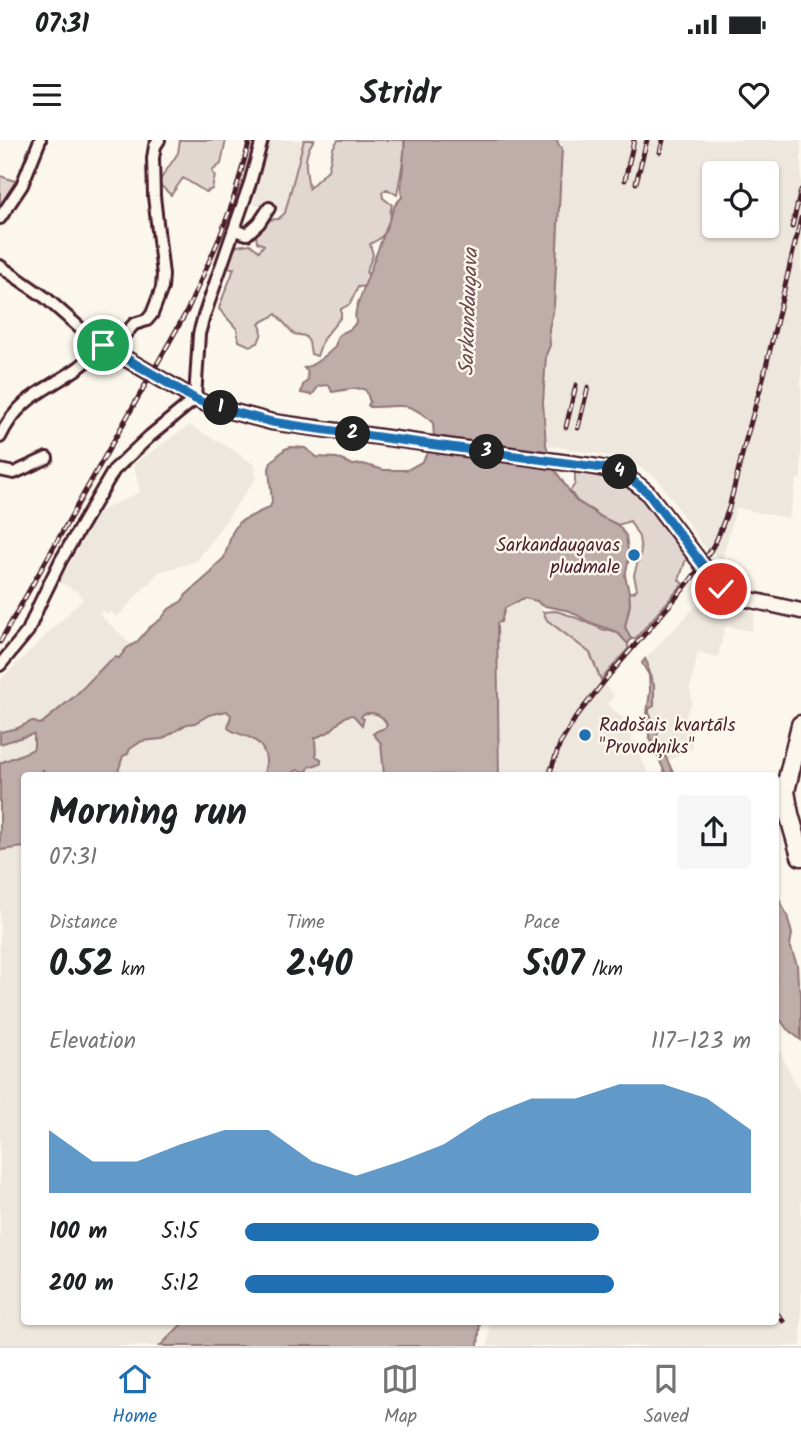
<!DOCTYPE html>
<html lang="en">
<head>
<meta charset="utf-8">
<style>
  body { margin:0; font-family:Kalam,sans-serif; background:#f6f6f6; color:#202124; height:100vh; display:flex; flex-direction:column; font-size:26px; white-space:nowrap }
  * { box-sizing:border-box; margin:0 }
  p { font-size:23px; color:#757577 }
  .icon { flex:none; width:38px; height:38px; fill:none; stroke:currentColor; stroke-width:2; stroke-linecap:round; stroke-linejoin:round }
  .map { position:relative; flex:1; overflow:hidden }
  .side { position:absolute; left:21px; top:632px; width:758px; height:553px; display:flex; flex-direction:column; background:#fff; border-radius:7px; box-shadow:0 2px 5px #0004 }
  .side>* { flex:none }
  .fabs { position:absolute; left:702px; top:21px; display:grid; gap:14px }
  .fabs a { display:grid; place-items:center; width:77px; height:77px; border-radius:7px; background:#fff; box-shadow:0 2px 5px #0004; font-size:35px }
  .pin { position:absolute; display:grid; place-items:center; width:60px; height:60px; color:#fff; margin:-30px; border:4px solid #fff; border-radius:50%; box-shadow:0 2px 7px #0007 }
  .km { position:absolute; width:35px; height:35px; margin:-18px; border-radius:50%; background:#222; color:#fff; font-size:19px; line-height:35px; text-align:center }
  .round { display:grid; place-items:center; flex:none; width:74px; height:74px; border-radius:7px; background:#f6f6f6 }
  .overview { display:flex; align-items:center; justify-content:space-between; height:119px; padding:0 28px }
  h1 { font-size:38px; font-weight:700; line-height:52px }
  .stats { display:grid; grid-template-columns:repeat(3,1fr); gap:10px; height:119px; padding:7px 28px }
  .stats div { display:grid; align-content:center }
  .stats b { font-size:35px; font-weight:700 }
  .stats small { font-size:19px; font-weight:400 }
  .stats p { font-size:19px }
  .chart { height:196px; padding:14px 28px }
  .chart p { display:flex; justify-content:space-between }
  .chart svg { width:100%; height:126px; margin-top:7px; fill:#1f6fb2; opacity:.7 }
  ul { padding:0 28px; list-style:none; font-size:23px }
  li { display:grid; grid-template-columns:112px 84px 1fr; align-items:center; height:52px }
  li i { height:18px; border-radius:9px; background:#1f6fb2 }
  .status { display:flex; justify-content:space-between; align-items:center; height:49px; padding:0 35px; background:#fff; direction:ltr }
  .status svg { height:19px; fill:currentColor }
  header { display:flex; justify-content:space-between; align-items:center; height:91px; padding:0 28px; background:#fff; font-size:32px; font-weight:700 }
  .menu { display:flex; justify-content:space-around; align-items:center; height:98px; border-top:2px solid #e0e0e0; background:#fff; font-size:19px; color:#757577 }
  .menu a { display:grid; justify-items:center; gap:4px }
  .menu .current { color:#1f6fb2 }
  .map>svg:first-child { display:block }
  .built { fill:#eee7de; fill-rule:evenodd }
  .green { fill:#e2d7d0; stroke:#967b7e; stroke-width:2 }
  .water { fill:#bfadaa; stroke:#907477; stroke-width:2 }
  .lines { fill:none; stroke-linecap:round; stroke-linejoin:round }
  .minor-casing { stroke:#4a1f2b; stroke-width:16 }
  .tertiary-casing { stroke:#4a1f2b; stroke-width:19 }
  .primary-casing { stroke:#4a1f2b; stroke-width:23 }
  .minor { stroke:#fbf7ec; stroke-width:10 }
  .tertiary { stroke:#fbf7ec; stroke-width:14 }
  .primary { stroke:#fbf7ec; stroke-width:18 }
  .rail-casing { stroke:#4a1f2b; stroke-width:5 }
  .rail { stroke:#fbf7ec; stroke-width:2.5; stroke-dasharray:8; stroke-linecap:butt }
  .route-casing { stroke:#fff; stroke-width:14 }
  .route { stroke:#1f6fb2; stroke-width:9 }
  .poi-dot { fill:#1f6fb2; stroke:#fbf7ec; stroke-width:2.5 }
  .labels { text-anchor:middle; stroke-width:5; stroke-linejoin:round; paint-order:stroke }
  .poi-label { font-size:19px; fill:#4a1f2b; stroke:#fbf7ec; text-anchor:end }
  .water-label { font-size:21px; font-style:italic; fill:#6d4a51; stroke:#fbf7ec }
</style>
</head>
<body>
<div class="status"><b>07:31</b><svg viewBox="0 0 49 12"><path d="M0 12V9h3v3zM5 12V6h3v6zM10 12V3h3v9zM15 12V0h3v12zM26 1h20v11H26zM47 4h2v5h-2z"/></svg></div>
<header><svg class="icon" aria-label="menu" viewBox="0 0 24 24"><path d="M4 6h16M4 12h16M4 18h16"/></svg>Stridr<svg class="icon" aria-label="heart" viewBox="0 0 24 24"><path d="M12 20l-8-8c-3-5 5-10 8-4 3-6 11-1 8 4z"/></svg></header>
<div class="map">
<svg width="801" height="1206" viewBox="0 0 801 1206">
  <rect width="100%" height="100%" fill="#fbf7ec"/>
  <filter id="ink" filterUnits="userSpaceOnUse"><feTurbulence type="fractalNoise" baseFrequency=".0143" numOctaves="2"/><feDisplacementMap in="SourceGraphic" scale="14" xChannelSelector="R" yChannelSelector="G"/><feConvolveMatrix kernelMatrix="1 2 1 2 8 2 1 2 1" color-interpolation-filters="sRGB"/></filter>
  <g filter="url(#ink)">
    <path class="built" d="M270,0H304L285,73L253,64Z
      M557,0H801V339H797L789,378L736,368L722,420L702,404L657,338L626,319L546,305L543,263L546,215L550,205L549,189L554,166L562,8L559,6ZM714,33H766V86H714Z
      M189,285L228,307L255,325L256,338L197,421L159,432L117,477L110,471L107,474L104,470L99,474L132,505L123,514L106,523L76,555L42,583L38,584L32,581L18,588L13,589L35,592L89,635H24V1181H185L160,1206H0V540L83,459L79,453L59,442L100,371L140,352L134,324Z
      M524,458L538,461L547,480L590,513L601,540L614,555L607,565L623,578L649,635H501L497,483L501,482L505,468Z
      M699,463L755,473L752,491L725,486L718,517L698,512L690,548L692,562L686,575L693,590L691,601L693,608L668,621L657,598L658,591L649,573V569L654,566V545L648,531V525L645,519Z
      M230,564L330,575L383,567L400,635H105L132,596Z
      M775,901L801,955V1206H488L489,1181H775Z"/>
    <path class="green" d="M180,0H226L221,24L212,31L215,36L212,49L206,52L183,38L171,55L158,43L178,13Z
      M304,0H314C302,16 306,30 309,48L328,30L333,8L338,0H404L405,10L397,55L387,49L382,52L383,58L392,65L390,73L395,83L379,99L370,104L373,115L366,132L371,137L368,146L358,147L350,164L341,169V177L323,199L317,216L311,214L309,202L305,196L294,194L276,174C270,179 265,179 259,184C264,191 261,196 258,203L250,206L239,201L237,189L219,169C223,154 230,142 234,128H228L225,121L237,106L250,104L259,111L264,105L257,102L256,94L265,80L278,79L285,73Z
      M0,36L15,41L14,48L0,74Z
      M575,331C589,333 604,334 617,340C649,353 666,391 687,416L679,440L683,444L635,499H631L625,487L630,464L629,452H634L637,449L634,435L641,411L639,397L630,381L618,385L597,375L593,371L577,361L570,351L575,344Z
      M556,471L572,476L604,490C616,488 621,495 628,504V509L601,540L590,513L547,480L543,472Z"/>
    <path class="water" d="M405,0H557L559,6L562,8L554,166L549,189L550,205L546,215L543,263L546,305L555,330L576,361L593,371L597,375L618,385L626,396L629,418L625,436L629,452L630,464L625,487L631,499L628,504L617,492L589,482L570,471L541,465L537,461L524,458L505,468L501,482L497,483L499,635H384L381,603L373,594L377,591L385,588L387,585C383,575 374,571 363,574L361,577L364,579L362,585L353,575L346,576L329,592L315,598L316,616L321,619V623L309,627L307,632L297,630L291,635H264C264,631 265,628 266,624C267,609 257,599 243,595C237,593 233,592 228,588L231,575L227,571L209,575L195,583L187,584L162,599L142,601L130,609L128,614L123,616L117,635H48L43,630L42,635H24V707L0,710V623L32,610L34,607V596L33,594L0,604V592L18,588L32,581L39,584L42,583L76,555L106,524L115,517L119,518L127,508L137,502L149,488L161,479L169,469L182,461L186,455L212,432L214,427L224,418L232,393L239,382L270,367L272,362L269,329L271,322L285,309L291,307L305,308L317,317L337,318L353,325L363,324L384,330H407L423,321L428,311L434,298L433,283C406,258 402,268 370,267L368,265L370,262C368,258 368,252 365,250C361,246 338,251 332,252L329,245L319,246L312,255L301,253L303,245L308,240L307,235L308,232L304,228C313,226 329,214 335,206C338,200 334,200 339,195C346,189 349,194 356,182C353,168 362,157 365,144L395,65L402,57L401,50Z
      M645,519L648,525V531L654,545V566L649,569V573L658,591L657,598L674,635H666L649,596L647,574L650,551L649,535L642,523Z
      M776,754L787,775L792,794L790,805L797,825L798,842L801,852V900L787,889L775,872Z
      M185,1181H480L478,1206H160Z"/>
    <g class="lines">
      <g class="minor-casing">
        <path id="minor" d="M0,78L22,45L40,0
          M234,90L247,94L259,83L269,68
          M0,126L46,158L89,196L111,210L134,184L147,180L152,174L162,148L163,135L154,56L153,18L155,6L159,0
          M0,297C19,257 45,251 78,228C87,222 95,213 103,205
          M0,330L14,333L47,318
          M0,525L28,491L39,465L61,420L114,330L150,296L195,259L199,194L204,176L250,43L262,0"/>
      </g>
      <g class="tertiary-casing">
        <path id="tertiary" d="M111,210L195,259L211,266L272,282L576,324C610,329 620,329 647,352L714,440L721,449L733,456L801,471"/>
      </g>
      <g class="primary-casing">
        <path id="primary" d="M801,585L785,651L789,674L801,716"/>
      </g>
      <use href="#minor" class="minor"/>
      <use href="#tertiary" class="tertiary"/>
      <use href="#primary" class="primary"/>
      <g class="rail-casing">
        <path id="rail" d="M660,12L663,0
          M625,40L634,0
          M636,43L647,0
          M792,87L801,50
          M566,287L576,245
          M578,288L588,247
          M0,502L187,171L219,99L232,64L250,0
          M549,635L560,604L576,577L611,533L685,447L702,425L717,399L729,368L745,303L764,235L801,78
          M775,1171L783,1181"/>
      </g>
      <use href="#rail" class="rail"/>
    </g>
  </g>
  <g class="lines" filter="url(#ink)">
    <g class="route-casing">
      <path id="route" d="M103,205L195,259L211,266L272,282L298,286L603,328C621,331 633,340 647,352L721,449"/>
    </g>
    <use href="#route" class="route"/>
  </g>
  <g class="poi-dot">
    <circle cx="634" cy="415" r="7"/>
    <circle cx="585" cy="595" r="7"/>
  </g>
  <g class="labels">
    <g class="poi-label">
      <text x="620" y="411">Sarkandaugavas<tspan x="620" dy="22">pludmale</tspan></text>
      <text x="599" y="591" text-anchor="start">Radošais kvartāls<tspan x="599" dy="22">"Provodņiks"</tspan></text>
    </g>
    <g class="water-label">
      <text transform="translate(468 172) rotate(-88)" y="7">Sarkandaugava</text>
    </g>
  </g>
</svg>
<div class="fabs">
<a><svg class="icon" aria-label="locate" viewBox="0 0 24 24"><circle cx="12" cy="12" r="6"/><path d="M12 2v4M12 18v4M2 12h4M18 12h4"/></svg></a>
</div>
<div class="pin" style="left:103px;top:205px;background:#1e9e55"><svg class="icon" aria-label="arrive" viewBox="0 0 24 24"><path d="M6 21V4h12l-3 4 3 4H6"/></svg></div>
<div class="pin" style="left:721px;top:449px;background:#d93025"><svg class="icon" aria-label="check" viewBox="0 0 24 24"><path d="M5 12l5 5 9-10"/></svg></div>
<b class="km" style="left:221px;top:268px">1</b>
<b class="km" style="left:353px;top:294px">2</b>
<b class="km" style="left:487px;top:312px">3</b>
<b class="km" style="left:620px;top:332px">4</b>
<section class="side">
<div class="overview"><div><h1>Morning run</h1><p>07:31</p></div><a class="round"><svg class="icon" aria-label="share" viewBox="0 0 24 24"><path d="M12 15V3M7 8l5-5 5 5M5 13v7h14v-7"/></svg></a></div>
<div class="stats">
<div><p>Distance</p><b>0.52<small> km</small></b></div>
<div><p>Time</p><b>2:40</b></div>
<div><p>Pace</p><b>5:07<small> /km</small></b></div>
</div>
<div class="chart"><p><span>Elevation</span>117–123 m</p>
<svg viewBox="0 0 160 44" preserveAspectRatio="none"><path d="M0 44V22L10 33L20 33L30 27L40 22L50 22L60 33L70 38L80 33L90 27L100 17L110 11L120 11L130 6L140 6L150 11L160 22V44z"/></svg>
</div>
<ul>
<li><b>100 m</b>5:15<i style="width:70%"></i></li>
<li><b>200 m</b>5:12<i style="width:73%"></i></li>
</ul>
</section>
</div>
<nav class="menu">
<a class="current"><svg class="icon" aria-label="home" viewBox="0 0 24 24"><path d="M3 11l9-7 9 7M6 9v11h12V9"/></svg>Home</a>
<a><svg class="icon" aria-label="map" viewBox="0 0 24 24"><path d="M3 6l6-2 6 2 6-2v14l-6 2-6-2-6 2zM9 4v14M15 6v14"/></svg>Map</a>
<a><svg class="icon" aria-label="saved" viewBox="0 0 24 24"><path d="M7 4h10v16l-5-4-5 4z"/></svg>Saved</a>
</nav>
</body>
</html>
